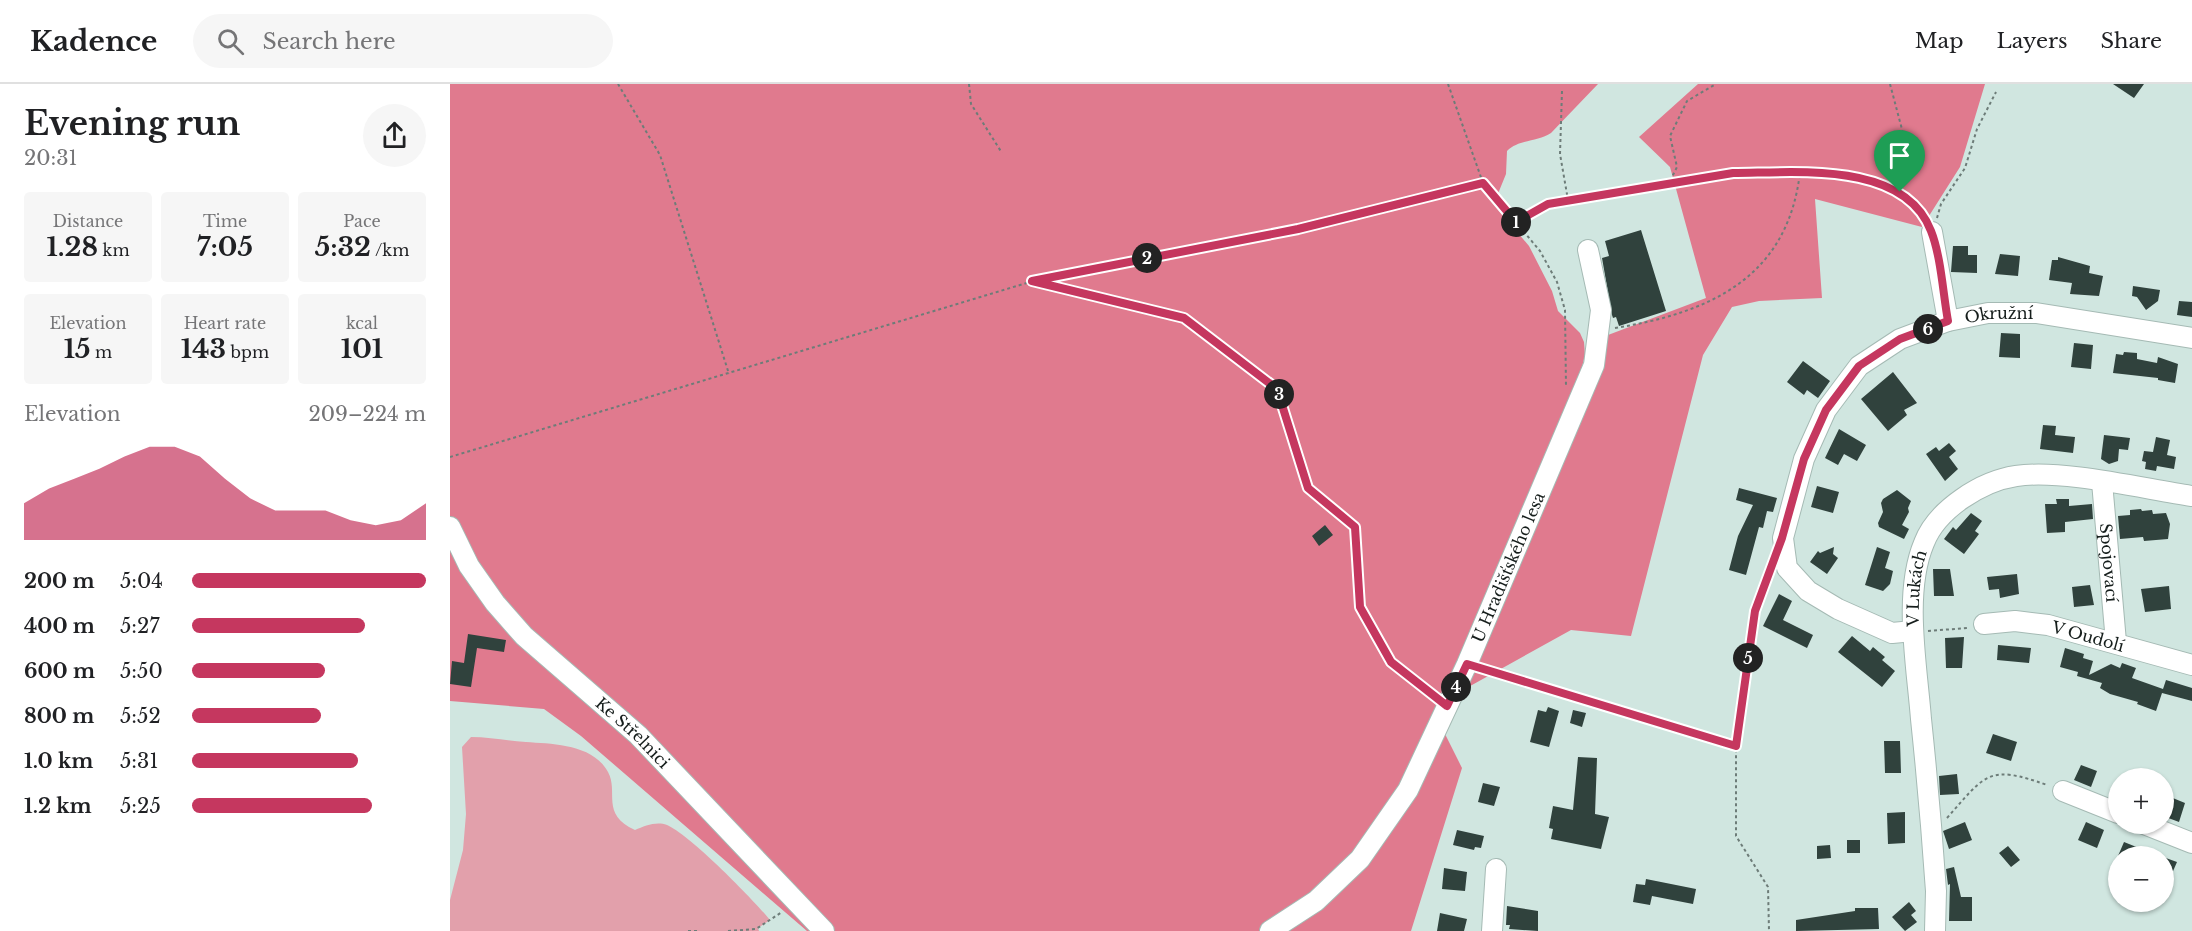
<!DOCTYPE html>
<html lang="en">
<head>
<meta charset="utf-8">
<style>
  body { margin:0; font-family:"Libre Baskerville",serif; background:#f6f6f6; color:#202124; height:100vh; display:flex; flex-direction:column; font-size:22px; white-space:nowrap }
  * { box-sizing:border-box; margin:0 }
  p { font-size:20px; color:#757577 }
  .icon { flex:none; width:33px; height:33px; fill:none; stroke:currentColor; stroke-width:2; stroke-linecap:round; stroke-linejoin:round }
  .map { position:relative; flex:1; overflow:hidden }
  .sheet { display:flex; flex-direction:column; background:#fff; width:450px }
  .sheet>* { flex:none }
  .fabs { position:absolute; left:1658px; top:684px; display:grid; gap:12px }
  .fabs a { display:grid; place-items:center; width:66px; height:66px; border-radius:50%; background:#fff; box-shadow:0 2px 4px #0004; font-size:30px }
  .pin { position:absolute; display:grid; place-items:center; width:51px; height:51px; color:#fff; margin:-62px -26px; border-radius:50% 50% 50% 0; rotate:-45deg; box-shadow:0 0 6px #0007 }
  .pin .icon { rotate:45deg }
  .km { position:absolute; width:30px; height:30px; margin:-15px; border-radius:50%; background:#222; color:#fff; font-size:16px; line-height:30px; text-align:center }
  .round { display:grid; place-items:center; flex:none; width:63px; height:63px; border-radius:32px; background:#f6f6f6 }
  .overview { display:flex; align-items:center; justify-content:space-between; height:102px; padding:0 24px }
  h1 { font-size:33px; font-weight:700; line-height:45px }
  .metrics { display:grid; grid-template-columns:repeat(3,1fr); gap:9px; height:102px; padding:6px 24px }
  .metrics div { display:grid; align-content:center; border-radius:6px; background:#f6f6f6; text-align:center }
  .metrics b { font-size:26px; font-weight:700 }
  .metrics small { font-size:16px; font-weight:400 }
  .metrics p { font-size:16px }
  .chart { height:168px; padding:12px 24px }
  .chart p { display:flex; justify-content:space-between }
  .chart svg { width:100%; height:108px; margin-top:6px; fill:#c5375f; opacity:.7 }
  ul { padding:0 24px; list-style:none; font-size:20px }
  li { display:grid; grid-template-columns:96px 72px 1fr; align-items:center; height:45px }
  li i { height:15px; border-radius:8px; background:#c5375f }
  header { display:flex; align-items:center; gap:36px; box-sizing:border-box; height:84px; padding:0 30px; background:#fff; border-bottom:2px solid #e0e0e0 }
  header strong { font-size:28px }
  nav { display:flex; gap:33px; margin-inline-start:auto; font-size:21px }
  .search { width:420px; height:54px; background:#f6f6f6; display:flex; align-items:center; gap:15px; box-sizing:border-box; padding:0 21px; border-radius:33px; color:#757577; font-size:22px }
  main { display:flex; flex:1; min-height:0 }
  .map>svg:first-child { display:block }
  .green { fill:#e2a0ab }
  .forest { fill:#e07a8e }
  .building { fill:#30423d }
  .lines { fill:none; stroke-linecap:round; stroke-linejoin:round }
  .minor-casing { stroke:#a5bab4; stroke-width:22 }
  .path { stroke:#6d7c78; stroke-width:2; stroke-dasharray:3 3; stroke-linecap:butt }
  .minor { stroke:#fff; stroke-width:20 }
  .route-casing { stroke:#fff; stroke-width:12 }
  .route { stroke:#c5375f; stroke-width:8 }
  .labels { text-anchor:middle; stroke-width:6; stroke-linejoin:round; paint-order:stroke }
  .street-label { font-size:16px; fill:#161e1c; stroke:#d0e6e0 }
</style>
</head>
<body>
<header>
<strong>Kadence</strong>
<div class="search"><svg class="icon" aria-label="search" viewBox="0 0 24 24"><circle cx="10" cy="10" r="6"/><path d="M15 15l6 6"/></svg>Search here</div>
<nav><a>Map</a><a>Layers</a><a>Share</a></nav>
</header>
<main>
<section class="sheet">
<div class="overview"><div><h1>Evening run</h1><p>20:31</p></div><a class="round"><svg class="icon" aria-label="share" viewBox="0 0 24 24"><path d="M12 15V3M7 8l5-5 5 5M5 13v7h14v-7"/></svg></a></div>
<div class="metrics">
<div><p>Distance</p><b>1.28<small> km</small></b></div>
<div><p>Time</p><b>7:05</b></div>
<div><p>Pace</p><b>5:32<small> /km</small></b></div>
</div>
<div class="metrics">
<div><p>Elevation</p><b>15<small> m</small></b></div>
<div><p>Heart rate</p><b>143<small> bpm</small></b></div>
<div><p>kcal</p><b>101</b></div>
</div>
<div class="chart"><p><span>Elevation</span>209–224 m</p>
<svg viewBox="0 0 160 44" preserveAspectRatio="none"><path d="M0 44V29L10 23L20 19L30 15L40 10L50 6L60 6L70 10L80 19L90 27L100 32L110 32L120 32L130 36L140 38L150 36L160 29V44z"/></svg>
</div>
<ul>
<li><b>200 m</b>5:04<i style="width:100%"></i></li>
<li><b>400 m</b>5:27<i style="width:74%"></i></li>
<li><b>600 m</b>5:50<i style="width:57%"></i></li>
<li><b>800 m</b>5:52<i style="width:55%"></i></li>
<li><b>1.0 km</b>5:31<i style="width:71%"></i></li>
<li><b>1.2 km</b>5:25<i style="width:77%"></i></li>
</ul>
</section>
<div class="map">
<svg width="1742" height="847" viewBox="0 0 1742 847">
  <rect width="100%" height="100%" fill="#d0e6e0"/>
  <path class="green" d="M21,653C40,653 57,657 76,658C103,660 143,660 158,688C169,708 150,730 185,746C195,742 206,737 217,741C240,751 303,815 320,836L308,844L309,847H0V816L13,766L16,730L12,663Z"/>
  <path class="forest" d="M0,0H1148L1101,49C1088,58 1069,55 1057,67L1056,90L1045,117L1046,123L1079,162L1102,207L1108,227L1130,249L1134,258L1135,271L1127,303L1027,540L984,628L1012,684L961,847H357L131,652L94,625L0,617Z
    M1248,0H1535L1510,83L1472,143L1365,115L1372,214L1309,217L1282,223L1253,271L1181,552L1121,546L1013,606L1158,251L1256,214L1220,83L1189,53Z"/>
  <path class="building" d="M1663,0H1694L1684,14Z
    M1191,146L1216,227L1169,242L1166,233L1163,234L1162,231L1152,174L1159,172L1155,157Z
    M1503,162H1518V171H1527V189L1501,188Z
    M1550,170L1570,172L1568,192L1545,190Z
    M1608,173L1640,182L1639,189L1653,192L1649,212L1620,210L1622,199L1599,196L1602,176H1608Z
    M1683,202L1710,206L1708,217L1696,226L1687,213L1682,212Z
    M1729,217L1742,218V233L1727,231Z
    M1551,249L1570,250V274L1549,273Z
    M1624,259L1643,261L1641,285L1621,283Z
    M1674,268L1687,269V275L1707,279L1708,273L1728,280L1725,299L1708,296V294L1663,289L1666,270L1673,271Z
    M1353,277L1380,297L1368,314L1357,306L1354,311L1337,298Z
    M1443,288L1467,319L1454,326L1457,331L1438,347L1411,315Z
    M1593,341L1606,342L1605,351L1625,353L1623,369L1590,365Z
    M1389,345L1416,361L1407,377L1394,370L1388,381L1375,374Z
    M1654,351L1680,354L1678,366L1669,365L1668,377L1659,380L1651,375Z
    M1706,353L1720,356L1717,371L1726,373L1724,385L1707,382L1706,387L1695,385L1696,378L1692,377L1694,367L1703,368Z
    M1499,359L1506,367L1499,373L1508,385L1495,397L1476,370L1486,363L1489,367Z
    M1367,402L1389,408L1383,429L1361,423Z
    M1289,404L1327,414L1323,428L1317,427L1313,444L1309,443L1296,491L1279,486L1288,452L1303,421L1286,416Z
    M1447,406L1461,417L1458,424L1459,428L1452,441L1459,445L1454,455L1429,443L1428,439L1433,428L1431,419L1433,415Z
    M1606,415H1619V422L1642,420L1643,435L1615,438V448L1597,449L1595,420H1607Z
    M1691,425L1692,427L1702,426L1703,430L1716,429L1720,440L1718,455L1694,457L1693,453L1670,455L1668,432L1680,431V426Z
    M1521,429L1532,437L1525,447L1529,450L1514,470L1494,455L1503,443L1506,446Z
    M875,441L883,451L869,462L862,452Z
    M1384,463L1383,470L1388,474L1377,490L1360,478L1368,467L1370,469Z
    M1427,463L1440,468L1435,484L1443,487L1440,500L1433,507L1415,501Z
    M1483,485H1500L1504,512H1484Z
    M1567,490L1569,510L1550,514L1549,505L1539,506L1537,493Z
    M1640,501L1644,521L1624,523L1622,503Z
    M1719,502L1721,525L1695,528L1691,505Z
    M1329,510L1342,517L1333,536L1363,551L1357,564L1313,542Z
    M18,550L56,556L54,568L27,564L21,603L0,600L2,577L14,579Z
    M1402,552L1420,567L1423,563L1435,573L1432,576L1445,587L1432,603L1388,568Z
    M1514,553L1512,584H1496L1495,554Z
    M1548,561L1581,564L1579,579L1547,576Z
    M1615,564L1634,570L1633,574L1643,577L1639,591L1661,580L1670,584L1672,579L1686,584L1682,594L1713,605L1716,596L1742,604V617L1712,609L1706,627L1687,620L1688,618L1660,610L1650,604L1652,599L1627,592L1628,588L1610,583Z
    M1098,623L1109,627L1099,663L1080,658L1088,626L1096,628Z
    M1123,626L1136,629L1132,643L1120,639Z
    M1543,650L1567,658L1561,677L1536,669Z
    M1434,657H1450L1451,689H1435Z
    M1128,673L1147,674L1145,730L1159,733L1151,765L1101,755L1103,745L1099,744L1103,722L1123,726Z
    M1631,681L1647,687L1641,703L1624,696Z
    M1507,690L1509,710L1490,711L1489,692Z
    M1033,699L1050,703L1044,722L1028,718Z
    M1713,710L1735,719L1729,738L1713,732Z
    M1455,728V759L1438,760L1437,729Z
    M1515,738L1522,756L1499,765L1493,747Z
    M1636,738L1654,746L1647,764L1628,756Z
    M1007,746L1034,752L1031,764L1025,763L1024,766L1003,761Z
    M1397,756H1410V769H1397Z
    M1674,758L1709,772H1668Z
    M1380,761L1381,774L1367,775V762Z
    M1558,762L1570,776L1561,783L1549,769Z
    M1713,773L1727,778L1713,810Z
    M1504,783L1511,813H1522V837H1499L1500,800L1498,801L1496,785Z
    M994,784L1017,788L1015,807L992,805Z
    M1196,795L1246,805L1243,820L1202,812L1200,821L1183,818L1186,800L1195,801Z
    M1459,818L1466,827L1461,831L1467,838L1455,847L1442,833Z
    M1057,822L1088,827V847L1059,845L1060,841H1056Z
    M1405,824H1428L1429,845L1346,847V836L1405,827Z
    M990,829L1017,835L1014,847H987Z"/>
  <g class="lines">
    <g class="minor-casing">
      <g id="minor">
        <path d="M1482,148L1498,237"/>
        <path id="s1" d="M1652,398L1666,558"/>
        <path id="s2" d="M0,443L19,482L45,519L74,552L188,651L374,847"/>
        <path id="s3" d="M1534,540L1565,537L1598,541L1742,581"/>
        <path id="s4" d="M1463,547L1442,549L1388,525L1358,507L1337,484L1333,454L1354,375L1376,326L1409,282L1450,255L1498,237L1538,229H1586L1742,254"/>
        <path d="M1613,707L1668,729"/>
        <path d="M1694,740L1742,759"/>
        <path id="s5" d="M820,847L866,817L910,775L958,706L1017,580L1144,281L1151,226L1138,166"/>
        <path d="M1042,847L1046,785"/>
        <path id="s6" d="M1485,847L1486,807C1482,749 1477,692 1471,635C1467,582 1453,509 1474,459C1487,425 1532,397 1566,392C1613,385 1694,405 1742,412"/>
      </g>
    </g>
    <path class="path" d="M168,0L210,71L279,290
      M519,0L521,20L552,69
      M998,0L1033,99L1090,167L1107,198L1115,226L1116,303
      M1440,0L1454,53L1450,108L1475,135
      M1112,7L1110,70L1118,116
      M1220,99L1283,89H1389L1450,108
      M1487,134L1491,120L1515,84L1527,45L1546,8
      M1066,138L1098,120L1219,99L1227,83L1220,52L1237,17L1266,0
      M582,197L734,234L827,305L858,403L905,443L910,523L941,577L985,612
      M1165,244C1259,229 1338,194 1350,88
      M0,373L590,195L848,145L1033,99
      M1478,547L1517,544
      M1031,584L1286,662V752L1318,803L1319,847
      M1286,662L1305,527L1321,486
      M1497,734C1536,690 1538,680 1597,701
      M238,847H247
      M278,847L306,845L332,828"/>
    <use href="#minor" class="minor"/>
  </g>
  <g class="lines">
    <g class="route-casing">
      <path id="route" d="M1283,89C1343,89 1454,76 1481,147C1491,172 1493,210 1498,237L1450,255L1409,282L1376,326L1354,375L1332,454L1305,527L1286,662L1017,580L997,622L941,578L910,523L905,443L858,404L827,305L734,234L582,197L848,145L1033,99L1066,138L1098,120Z"/>
    </g>
    <use href="#route" class="route"/>
  </g>
  <g class="labels">
    <g class="street-label">
      <text dy="6" stroke="none"><textPath href="#s4" startOffset="519">Okružní</textPath></text>
      <text dy="6" stroke="none"><textPath href="#s1" startOffset="81">Spojovací</textPath></text>
      <text dy="6" stroke="none"><textPath href="#s5" startOffset="444">U Hradišťského lesa</textPath></text>
      <text dy="6" stroke="none"><textPath href="#s6" startOffset="344">V Lukách</textPath></text>
      <text dy="6" stroke="none"><textPath href="#s3" startOffset="106">V Oudolí</textPath></text>
      <text dy="6" stroke="none"><textPath href="#s2" startOffset="278">Ke Střelnici</textPath></text>
    </g>
  </g>
</svg>
<div class="fabs">
<a>+</a>
<a>−</a>
</div>
<div class="pin" style="left:1450px;top:108px;background:#1e9e55"><svg class="icon" aria-label="arrive" viewBox="0 0 24 24"><path d="M6 21V4h12l-3 4 3 4H6"/></svg></div>
<b class="km" style="left:1066px;top:138px">1</b>
<b class="km" style="left:697px;top:174px">2</b>
<b class="km" style="left:829px;top:310px">3</b>
<b class="km" style="left:1006px;top:603px">4</b>
<b class="km" style="left:1298px;top:574px">5</b>
<b class="km" style="left:1478px;top:245px">6</b>
</div>
</main>
</body>
</html>
